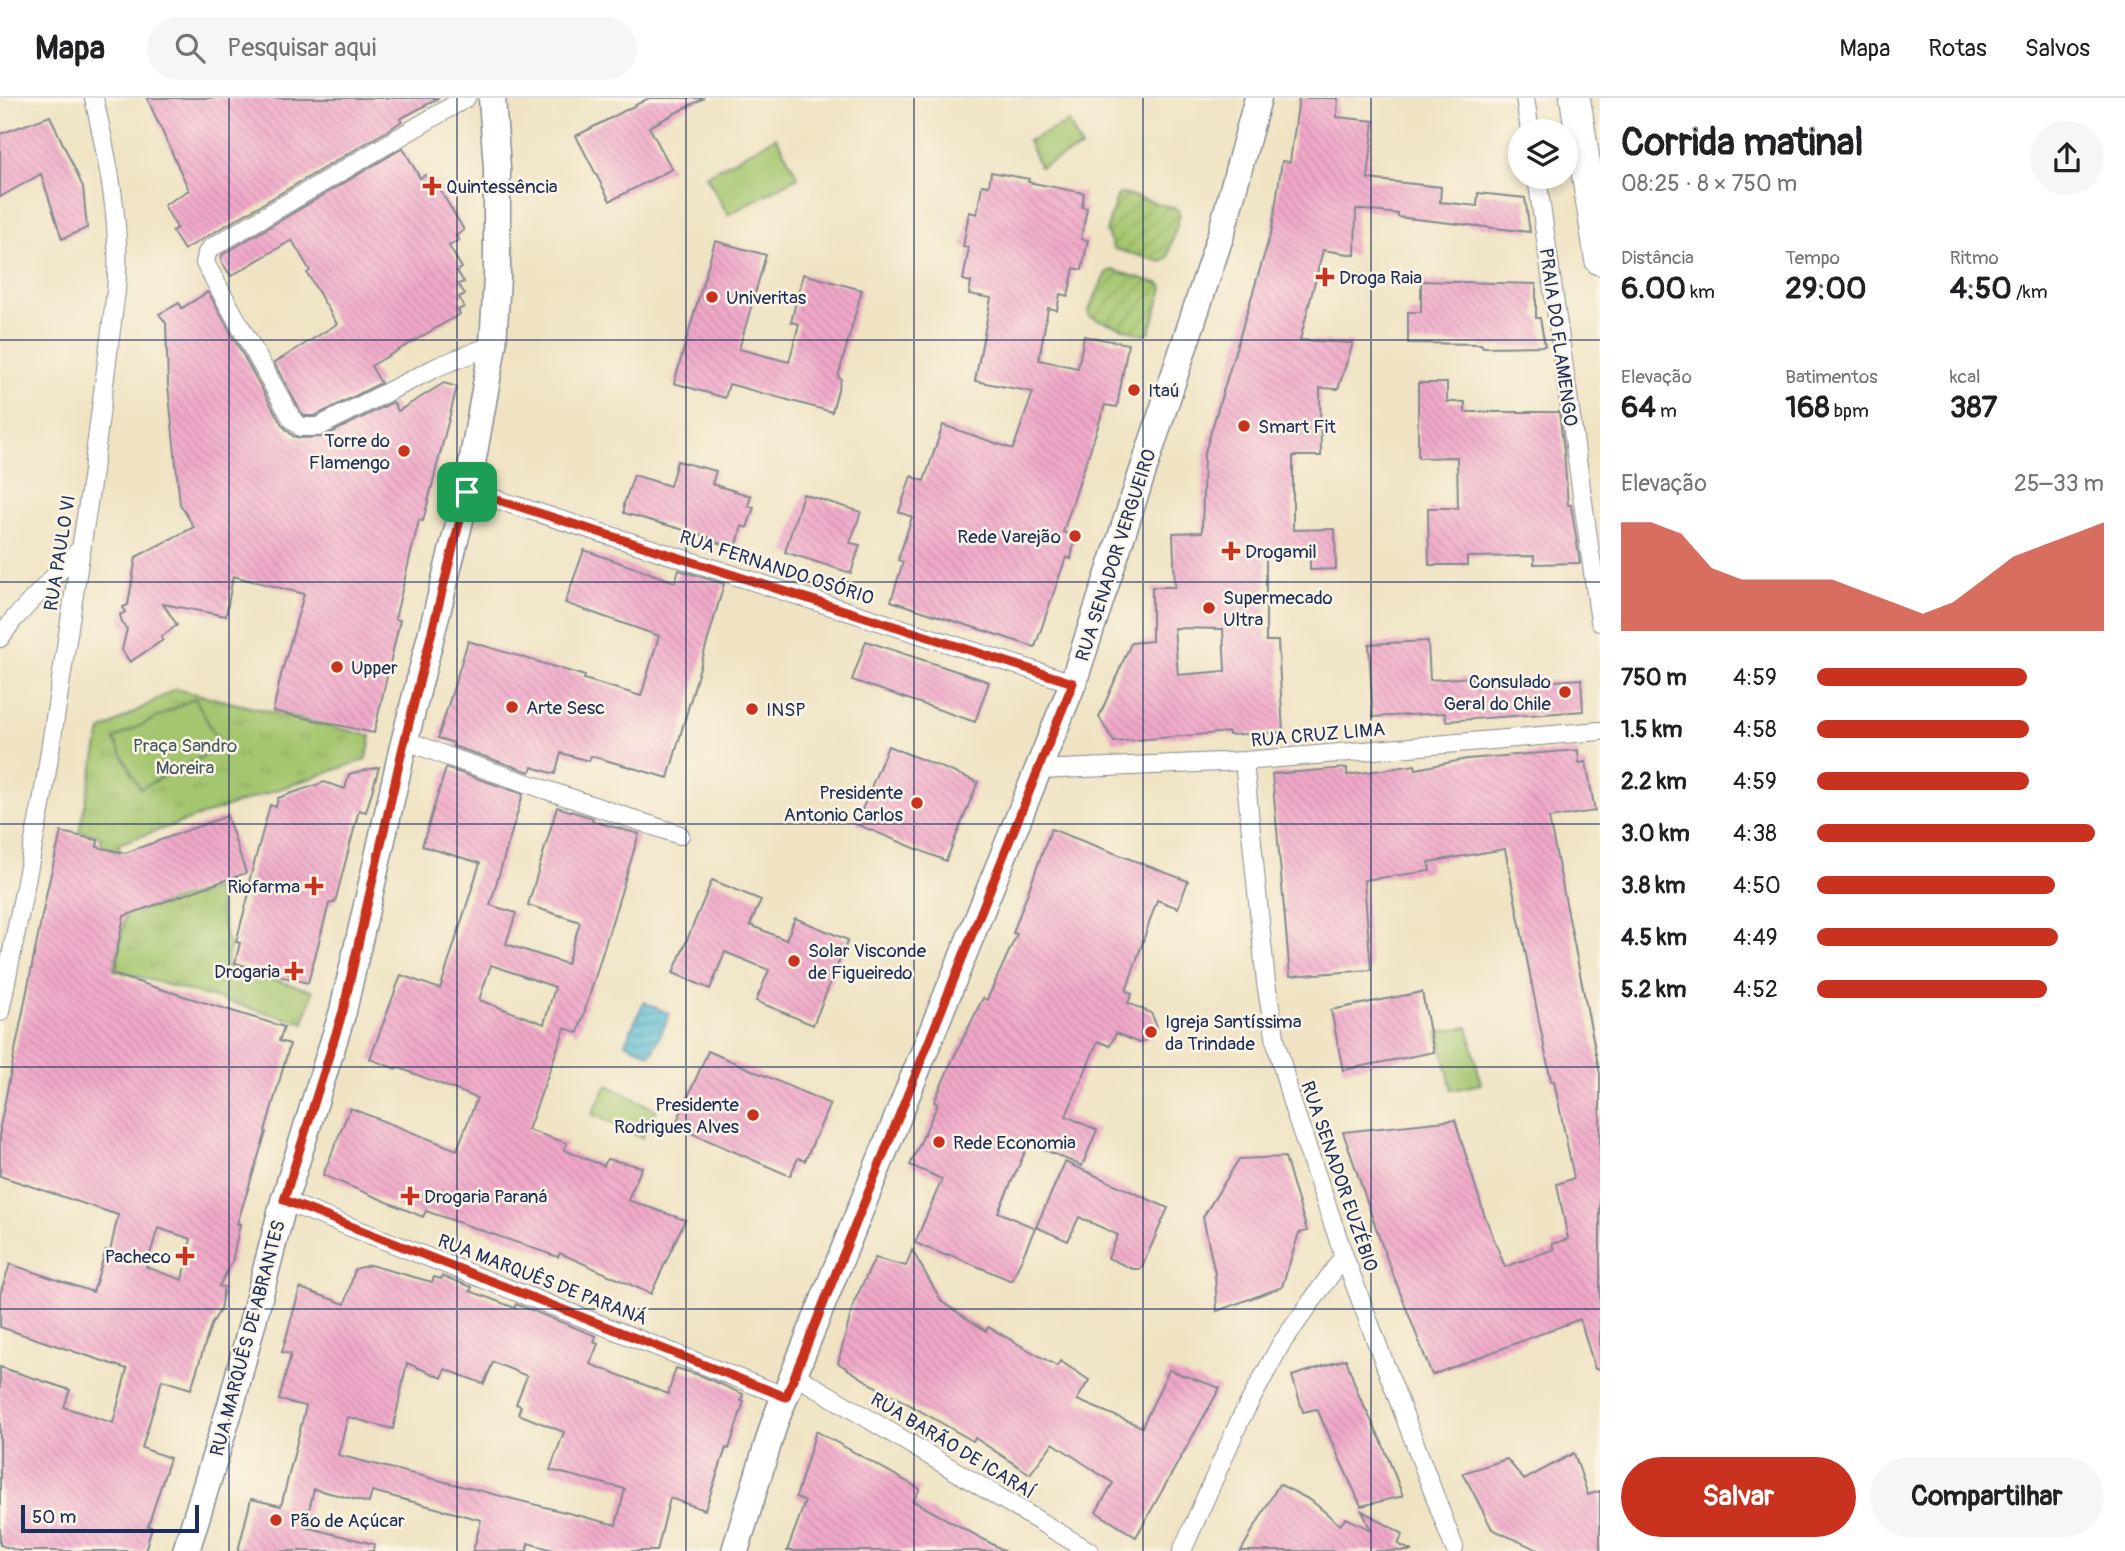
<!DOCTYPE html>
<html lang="pt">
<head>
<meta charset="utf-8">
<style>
  body { margin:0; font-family:Pangolin,sans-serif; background:#f6f6f6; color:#202124; height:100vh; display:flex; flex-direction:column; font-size:26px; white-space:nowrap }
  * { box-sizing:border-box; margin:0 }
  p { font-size:23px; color:#757577 }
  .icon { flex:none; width:38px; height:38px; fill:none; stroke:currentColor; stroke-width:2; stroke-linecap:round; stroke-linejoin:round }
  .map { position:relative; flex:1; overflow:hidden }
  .side { display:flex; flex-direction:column; background:#fff; width:525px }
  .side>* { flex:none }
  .controls { position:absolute; left:1508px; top:21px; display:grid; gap:14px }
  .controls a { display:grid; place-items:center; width:70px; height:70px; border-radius:50%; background:#fff; box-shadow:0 4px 10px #0003; font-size:35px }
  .scale { position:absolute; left:21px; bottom:18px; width:178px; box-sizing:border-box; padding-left:7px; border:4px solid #1b2f5e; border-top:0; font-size:19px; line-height:24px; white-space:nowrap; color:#1b2f5e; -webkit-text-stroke:5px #fcf5e5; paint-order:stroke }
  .pin { position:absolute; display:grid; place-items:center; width:60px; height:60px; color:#fff; margin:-30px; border-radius:14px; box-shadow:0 4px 10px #0006 }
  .round { display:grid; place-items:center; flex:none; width:74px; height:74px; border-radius:37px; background:#f6f6f6 }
  .head { display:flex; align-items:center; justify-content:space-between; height:119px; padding:0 21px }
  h1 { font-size:38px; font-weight:800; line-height:52px }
  .metrics { display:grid; grid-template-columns:repeat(3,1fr); gap:10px; height:119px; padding:7px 21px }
  .metrics div { display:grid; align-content:center }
  .metrics b { font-size:30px; font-weight:800 }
  .metrics small { font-size:19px; font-weight:400 }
  .metrics p { font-size:19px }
  .chart { height:196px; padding:14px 21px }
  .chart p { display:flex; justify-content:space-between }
  .chart svg { width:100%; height:126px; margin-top:7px; fill:#c8321e; opacity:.7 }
  .cta { display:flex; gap:14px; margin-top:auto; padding:14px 21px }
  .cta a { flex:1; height:80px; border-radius:42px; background:#c8321e; color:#fff; font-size:28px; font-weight:800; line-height:80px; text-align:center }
  .cta a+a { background:#f6f6f6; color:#202124 }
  ul { padding:0 21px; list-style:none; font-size:23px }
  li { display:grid; grid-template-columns:112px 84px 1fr; align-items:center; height:52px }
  li i { height:18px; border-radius:9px; background:#c8321e }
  header { display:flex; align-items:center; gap:42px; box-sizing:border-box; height:98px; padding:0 35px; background:#fff; border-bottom:2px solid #e0e0e0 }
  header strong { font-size:33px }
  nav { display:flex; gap:38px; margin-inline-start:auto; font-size:24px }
  .search { width:490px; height:63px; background:#f6f6f6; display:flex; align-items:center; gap:18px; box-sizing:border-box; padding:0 24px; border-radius:38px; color:#757577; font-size:26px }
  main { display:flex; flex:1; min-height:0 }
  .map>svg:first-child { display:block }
  .grass { fill:url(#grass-tufts); stroke:#607a66; stroke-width:2 }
  .garden { fill:url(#garden-furrows); stroke:#607a66; stroke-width:2 }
  .pitch { fill:#a5c66f; stroke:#607a66; stroke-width:2 }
  .water { fill:url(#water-rules); stroke:#387498; stroke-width:2 }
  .building { fill:url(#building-back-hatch); fill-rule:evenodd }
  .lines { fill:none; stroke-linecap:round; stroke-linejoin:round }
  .street-casing { stroke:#858990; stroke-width:20 }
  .secondary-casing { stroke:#858990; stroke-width:29 }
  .primary-casing { stroke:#858990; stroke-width:32 }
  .street { stroke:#fff; stroke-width:18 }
  .secondary { stroke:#fff; stroke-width:26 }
  .primary { stroke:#fff; stroke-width:30 }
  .route-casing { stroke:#fff; stroke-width:14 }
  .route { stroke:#c8321e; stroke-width:9 }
  .grid { fill:none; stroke:#1b2f5e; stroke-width:2; stroke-opacity:0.55 }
  .poi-dot { fill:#c8321e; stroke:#fcf5e5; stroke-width:2.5 }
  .labels { text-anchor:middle; stroke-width:5; stroke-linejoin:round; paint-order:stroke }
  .poi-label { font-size:19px; fill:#1b2f5e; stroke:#fcf5e5; text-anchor:start }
  .street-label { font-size:19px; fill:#1b2f5e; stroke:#fcf5e5 }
  .park-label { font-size:19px; fill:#445c63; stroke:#fcf5e5 }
</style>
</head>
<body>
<header>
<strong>Mapa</strong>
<div class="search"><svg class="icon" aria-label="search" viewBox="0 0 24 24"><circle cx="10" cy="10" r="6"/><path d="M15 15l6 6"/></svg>Pesquisar aqui</div>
<nav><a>Mapa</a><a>Rotas</a><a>Salvos</a></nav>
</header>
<main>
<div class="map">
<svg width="1600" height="1453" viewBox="0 0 1600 1453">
  <defs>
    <pattern id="grass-tufts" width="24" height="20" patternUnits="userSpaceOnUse" patternTransform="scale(1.75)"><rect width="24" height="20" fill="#a5c66f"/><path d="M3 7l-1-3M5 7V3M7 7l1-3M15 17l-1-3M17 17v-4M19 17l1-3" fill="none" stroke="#8daa63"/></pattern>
    <pattern id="garden-furrows" width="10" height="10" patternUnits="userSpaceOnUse" patternTransform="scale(1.75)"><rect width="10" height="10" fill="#a5c66f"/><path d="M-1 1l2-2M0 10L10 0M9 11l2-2" fill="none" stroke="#8daa63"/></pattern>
    <pattern id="water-rules" width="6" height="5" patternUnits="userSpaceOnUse" patternTransform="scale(1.75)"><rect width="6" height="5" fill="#54bad2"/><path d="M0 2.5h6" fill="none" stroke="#4598ae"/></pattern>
    <pattern id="building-back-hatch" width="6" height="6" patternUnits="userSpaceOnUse" patternTransform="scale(1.75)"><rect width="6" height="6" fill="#f0a7c8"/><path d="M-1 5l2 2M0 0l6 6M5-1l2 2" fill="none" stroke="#cd90ae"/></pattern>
  </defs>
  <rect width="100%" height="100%" fill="#fcf5e5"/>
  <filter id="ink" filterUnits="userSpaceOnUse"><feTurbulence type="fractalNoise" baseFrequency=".0143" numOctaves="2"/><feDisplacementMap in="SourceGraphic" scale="14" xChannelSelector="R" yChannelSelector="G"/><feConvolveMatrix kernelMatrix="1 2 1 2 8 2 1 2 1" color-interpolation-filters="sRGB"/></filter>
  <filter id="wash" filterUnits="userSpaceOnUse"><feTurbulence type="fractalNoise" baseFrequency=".00686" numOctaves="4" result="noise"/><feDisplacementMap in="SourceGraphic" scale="28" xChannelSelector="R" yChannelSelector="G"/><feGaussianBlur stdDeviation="1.57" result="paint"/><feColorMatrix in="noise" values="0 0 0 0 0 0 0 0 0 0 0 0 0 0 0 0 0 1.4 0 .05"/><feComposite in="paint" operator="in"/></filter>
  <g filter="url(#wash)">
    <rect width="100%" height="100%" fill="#efe3c3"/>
    <path class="grass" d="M175,591L371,638L367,661L118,746L139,813L217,790L226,840L230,848L226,868L313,893L304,925L114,872L129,802L108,796L114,751L101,747V739L79,734L101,633Z"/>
    <path class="garden" d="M1122,95L1177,111L1180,116L1167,161L1162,164L1114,151L1106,134L1117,98Z
      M1112,172L1161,186L1163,190L1150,233L1143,237L1090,219L1088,214L1106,175Z"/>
    <path class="pitch" d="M1069,24L1081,50L1040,69L1028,43Z
      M776,39L798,79L728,117L706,78Z
      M195,600L221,649L140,691L114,641Z
      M1468,929L1481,986L1452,992L1438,934Z
      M607,987L657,1012L642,1040L592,1016Z"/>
    <path class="water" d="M644,904L670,916L651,957L625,945Z"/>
    <g id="blocks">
      <path class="building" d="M147,0H439L400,21L402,23L392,30L184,152L172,133L177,130L164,107L189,92Z
        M649,0H704L649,29L672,71L610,103L576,38Z
        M1299,0H1338L1337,19L1374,23L1368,81L1441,89L1440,104L1477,108L1478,95L1525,100L1530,134L1398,119V116L1356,111L1355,157L1323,152L1300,242L1353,245L1338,291L1320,290L1321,358H1293V432L1335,431L1336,471L1310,472V455L1266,456V543H1278L1283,634L1229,637V634L1114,644L1099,619L1131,545L1152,543V489H1175L1173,435L1202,434L1204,357L1272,131L1282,63L1290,64ZM1174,530L1223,531L1225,573L1178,577Z
        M50,18L83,89L87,130L62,141L41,76L0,99V36Z
        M403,50L420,80L425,77L429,82L433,80L464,132L456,138L459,142L449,148L462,170L457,173L464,184L458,186L465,196L459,199L464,209L458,212L460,216L371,268L381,285L315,318H305L301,314L274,265L337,226L307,175L310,173L292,142L231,178L221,163L222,157Z
        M991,74L1029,81L1028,84L1084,95L1082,109L1087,110L1081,141L1088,142L1082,172L1074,170L1068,198L1060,196L1057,212L1048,210L1039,262L1078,270L1084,238L1128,246L1117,309L1105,307L1063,434L1075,438L1071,461L1066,459L1035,549L891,503L903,464L898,462L912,419L899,414L911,378L924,383L943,327L1013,351L1033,294L975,283L991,200L969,196L971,184L963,182L969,150L963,149L969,114L977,116L982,87L989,88Z
        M715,143L766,157L739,251L789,264L799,226L791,224L803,176L862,192L838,279L841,281L832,314L729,286L725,300L674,285Z
        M1421,183L1536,186V220H1540L1545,248L1483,249L1481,246L1408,245V214H1421Z
        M208,194L282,327L293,338L300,340L323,339L393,304L398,313L444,285L457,289L423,423L419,422L395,521L400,522L374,635L273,613L281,577L304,496L233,478L226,518L163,506L177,527L161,539L163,542L130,564L122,552L127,531L123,527L120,517L125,514L123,509L128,507L136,459L194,429L180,406L168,287L166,225L159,216L179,205L182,210Z
        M1418,285H1447V304H1465V314H1559L1564,353L1568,407H1571L1580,465L1534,466V458L1467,459V467H1429L1428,410H1458L1457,359L1418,360Z
        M677,363L716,373L712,386L751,398L748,408L754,409L747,430L742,428L736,450L708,442L709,439L624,415V406L634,377L670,388Z
        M803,396L861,414L850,445L860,447L851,475L785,454Z
        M584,452L675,484L679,472L724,486L668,680L591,658L589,663L561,655L555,676L532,669L530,674L453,648L454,645L438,640L468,543L585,578L584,581L641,598L659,538L565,505Z
        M866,543L989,584L975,624L852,582Z
        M1428,543L1430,582L1472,579L1473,589L1581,581L1583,613L1446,623L1445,615L1373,619L1369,546Z
        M888,648L978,684L946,763L856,726Z
        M1578,652L1579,665L1586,664L1595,713L1549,720L1600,976V1271H1595L1580,1221L1432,1277L1384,1153L1343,1034L1455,1022L1484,1116L1505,1169L1554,1151L1552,1146L1568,1141L1557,1086L1574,1080L1554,983H1551L1505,751L1429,764L1430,773L1364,782L1371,872L1290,878L1272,676L1347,670V677L1415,667L1416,671L1467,661Z
        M379,669L366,714L359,712L335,804L329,806L308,885L275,877V876L235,865L240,845L236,844L250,792L247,791L270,707L276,709L278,700L324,684L345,691L349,676Z
        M446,670L523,696L490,807L516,815L506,846L567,866L580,824L528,807L557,709L593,720L592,723L639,736L578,935L565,930L528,1032L567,1045L564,1052L604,1068L607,1061L642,1069L628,1102L685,1122L651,1196L560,1155L558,1159L426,1113L423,1119L323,1077L350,1010L457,1052L477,1000L397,969L396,971L370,961L401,877L440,891L480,765L422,748ZM491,867L555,889L544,926L479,902Z
        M227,718L246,775L124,818L112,876L284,929L279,943L290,946L265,1033L266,1034L237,1126H240L232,1164L219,1188L224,1189L220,1212L211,1227L191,1291L162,1282L142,1350L170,1360L148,1428L152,1429L145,1453H19L0,1447V1269L70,1292L64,1309L113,1325L127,1271L0,1229V1196L10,1166L93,1194L106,1152L110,1154L118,1117L0,1078V1028L47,793L61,734L98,742L97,749L125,755ZM158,1130L191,1141L182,1182L146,1169Z
        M1051,731L1188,783L1178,810L1157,802L1126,893L1132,896L1128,905L1151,915L1157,928L1151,940L1139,945L1116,935L1110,948L1098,943L1066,1018L1097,1032L1082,1068L1029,1045L998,1114L1035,1130L1012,1183L948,1156L947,1158L915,1145L942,1081L910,1067L938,1006L934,1004L950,967L983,900L987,902L1017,836L1013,835Z
        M712,782L761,802L750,827L786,842L795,820L848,842L813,927L756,903L769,872L725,854L710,891L673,875Z
        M1422,894L1434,954L1343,972L1331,912Z
        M708,953L830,1006L805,1063L798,1060L790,1078L675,1028Z
        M1285,1059L1307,1133L1299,1135L1282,1189L1217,1213L1215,1176L1203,1119L1239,1061Z
        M1065,1064L1168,1110L1141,1171H1133L1108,1160L1118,1137L1079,1119L1068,1143L1036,1129Z
        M912,1152L942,1204L986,1233L988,1229L1057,1268L1060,1263L1089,1282L1077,1302L1142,1329L1169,1272L1220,1290L1136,1439L1096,1414L1113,1385L1053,1345L1030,1376L975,1340L973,1343L887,1294L886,1295L838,1265L854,1204L875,1160L906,1168Z
        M370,1167L432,1184L434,1179L441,1181L442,1178L472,1189L470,1193L515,1210L516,1206L596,1238L594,1244L598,1246L590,1266L668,1296L676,1270L702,1278L743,1296L741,1303H744L729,1351L726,1350L705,1412L670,1400L657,1453H557L528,1445L527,1453H473L481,1422L372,1393L369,1405L314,1391L305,1429L374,1446L373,1453H238L251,1401L281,1408L306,1308L279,1302L291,1256L282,1254L300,1190L345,1206L355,1171ZM493,1264L527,1278L516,1306L521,1308L518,1316L564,1334L550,1372L625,1391L616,1427L338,1357L348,1319L393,1331L407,1265L442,1280L445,1271L484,1286Z
        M1346,1261L1359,1298L1381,1342L1403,1398L1361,1408L1317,1311L1303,1314L1292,1278Z
        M816,1333L920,1391L913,1403L1005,1453H787L805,1404L796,1399Z
        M1574,1355L1588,1397L1600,1393V1453H1540L1492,1431L1463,1375L1507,1361L1524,1382Z
        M1279,1386L1312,1403L1340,1427L1346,1420L1371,1432L1362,1413L1403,1436L1398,1446L1412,1453H1241Z"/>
    </g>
  </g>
  <g filter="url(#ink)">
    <use href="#blocks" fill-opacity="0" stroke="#858990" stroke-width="2"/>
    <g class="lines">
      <g class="street-casing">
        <path id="street" d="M466,0L211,150L207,155L205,165L292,321L301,329H318L439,268L493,247
          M1525,0L1530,33
          M1537,79L1600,524
          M467,394L498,402L1073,585
          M0,540L14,521L82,449
          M405,642L449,659L680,737
          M1244,663L1266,885L1276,944L1292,1005L1344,1158L1454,1449
          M1039,672L1244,663L1600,633
          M0,914L43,698L92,380L116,193C122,128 108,63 94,0
          M284,1103L786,1299
          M795,1277L1089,1453
          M1182,1453L1240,1322L1281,1246L1344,1158"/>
      </g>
      <g class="secondary-casing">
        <path id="secondary" d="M186,1453L231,1307L284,1103L343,913L402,653L467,394L493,247L497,179V70L492,0
          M735,1453L775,1323L1073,585L1221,136L1258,0"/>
      </g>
      <g class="primary-casing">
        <path id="primary" d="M1575,0L1600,162"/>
      </g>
      <use href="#street" class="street"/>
      <use href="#secondary" class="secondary"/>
      <use href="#primary" class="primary"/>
    </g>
  </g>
  <g class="lines" filter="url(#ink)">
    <g class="route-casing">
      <path id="route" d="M467,394L498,402L1073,585L786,1299L284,1102L343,913L402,653Z"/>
    </g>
    <use href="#route" class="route"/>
  </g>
  <path class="grid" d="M229,0V1453M457,0V1453M686,0V1453M914,0V1453M1143,0V1453M1371,0V1453M0,242H1600M0,484H1600M0,726H1600M0,969H1600M0,1211H1600"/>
  <g class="poi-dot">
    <path d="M428.5 77.5h7v7h7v7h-7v7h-7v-7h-7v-7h7z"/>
    <path d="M1321.5 168.5h7v7h7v7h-7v7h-7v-7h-7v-7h7z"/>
    <circle cx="712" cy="199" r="7"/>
    <circle cx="1134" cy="292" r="7"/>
    <circle cx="1244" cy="328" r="7"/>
    <circle cx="404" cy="353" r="7"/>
    <circle cx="1075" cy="438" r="7"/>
    <path d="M1227.5 442.5h7v7h7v7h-7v7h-7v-7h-7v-7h7z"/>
    <circle cx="1209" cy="510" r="7"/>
    <circle cx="337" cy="569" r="7"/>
    <circle cx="1565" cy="594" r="7"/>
    <circle cx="512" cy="609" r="7"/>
    <circle cx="752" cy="611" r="7"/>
    <circle cx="917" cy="705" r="7"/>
    <path d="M310.5 777.5h7v7h7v7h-7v7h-7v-7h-7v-7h7z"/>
    <circle cx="794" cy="863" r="7"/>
    <path d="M290.5 862.5h7v7h7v7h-7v7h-7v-7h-7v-7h7z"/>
    <circle cx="1151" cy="934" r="7"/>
    <circle cx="753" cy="1017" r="7"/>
    <circle cx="939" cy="1044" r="7"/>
    <path d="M406.5 1087.5h7v7h7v7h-7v7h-7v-7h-7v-7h7z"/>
    <path d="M181.5 1147.5h7v7h7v7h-7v7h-7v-7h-7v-7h7z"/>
    <circle cx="276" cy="1422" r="7"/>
  </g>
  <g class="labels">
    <g class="poi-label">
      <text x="446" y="95">Quintessência</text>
      <text x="1339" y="186">Droga Raia</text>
      <text x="726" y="206">Univeritas</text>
      <text x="1148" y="299">Itaú</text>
      <text x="1258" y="335">Smart Fit</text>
      <text x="390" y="349" text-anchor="end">Torre do<tspan x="390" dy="22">Flamengo</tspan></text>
      <text x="1061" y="445" text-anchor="end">Rede Varejão</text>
      <text x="1245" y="460">Drogamil</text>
      <text x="1223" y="506">Supermecado<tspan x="1223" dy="22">Ultra</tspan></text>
      <text x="351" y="576">Upper</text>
      <text x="1551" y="590" text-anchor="end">Consulado<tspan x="1551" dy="22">Geral do Chile</tspan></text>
      <text x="526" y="616">Arte Sesc</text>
      <text x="766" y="618">INSP</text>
      <text x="903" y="701" text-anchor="end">Presidente<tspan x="903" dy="22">Antonio Carlos</tspan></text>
      <text x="300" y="795" text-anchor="end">Riofarma</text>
      <text x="808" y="859">Solar Visconde<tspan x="808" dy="22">de Figueiredo</tspan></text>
      <text x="280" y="880" text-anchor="end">Drogaria</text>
      <text x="1165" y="930">Igreja Santíssima<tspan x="1165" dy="22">da Trindade</tspan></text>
      <text x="739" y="1013" text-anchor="end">Presidente<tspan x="739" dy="22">Rodrigues Alves</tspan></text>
      <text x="953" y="1051">Rede Economia</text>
      <text x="424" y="1105">Drogaria Paraná</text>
      <text x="171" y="1165" text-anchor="end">Pacheco</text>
      <text x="290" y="1429">Pão de Açúcar</text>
    </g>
    <g class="street-label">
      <text transform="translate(1559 239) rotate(82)" y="7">PRAIA DO FLAMENGO</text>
      <text transform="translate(59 455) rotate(-81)" y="7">RUA PAULO VI</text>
      <text transform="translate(1115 457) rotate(-72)" y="7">RUA SENADOR VERGUEIRO</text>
      <text transform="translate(777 469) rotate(18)" y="7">RUA FERNANDO OSÓRIO</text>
      <text transform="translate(1318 636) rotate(-5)" y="7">RUA CRUZ LIMA</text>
      <text transform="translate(1340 1078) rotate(71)" y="7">RUA SENADOR EUZÉBIO</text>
      <text transform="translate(543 1181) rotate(21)" y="7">RUA MARQUÊS DE PARANÁ</text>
      <text transform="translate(247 1240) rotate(-75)" y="7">RUA MARQUÊS DE ABRANTES</text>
      <text transform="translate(953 1347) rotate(31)" y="7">RUA BARÃO DE ICARAÍ</text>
    </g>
    <g class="park-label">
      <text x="185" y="654">Praça Sandro<tspan x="185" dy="22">Moreira</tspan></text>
    </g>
  </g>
</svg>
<div class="controls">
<a><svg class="icon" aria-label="layers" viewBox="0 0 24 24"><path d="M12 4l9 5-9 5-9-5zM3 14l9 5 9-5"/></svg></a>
</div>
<div class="scale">50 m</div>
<div class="pin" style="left:467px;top:394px;background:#1e9e55"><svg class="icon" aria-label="arrive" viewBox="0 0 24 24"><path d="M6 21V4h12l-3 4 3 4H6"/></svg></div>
</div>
<section class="side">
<div class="head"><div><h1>Corrida matinal</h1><p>08:25 · 8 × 750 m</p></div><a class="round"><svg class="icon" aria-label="share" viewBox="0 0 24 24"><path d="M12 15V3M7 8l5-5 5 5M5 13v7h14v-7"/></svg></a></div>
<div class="metrics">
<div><p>Distância</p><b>6.00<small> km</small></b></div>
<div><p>Tempo</p><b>29:00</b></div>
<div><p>Ritmo</p><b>4:50<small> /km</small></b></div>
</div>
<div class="metrics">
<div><p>Elevação</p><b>64<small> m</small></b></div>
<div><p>Batimentos</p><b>168<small> bpm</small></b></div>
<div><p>kcal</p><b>387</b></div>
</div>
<div class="chart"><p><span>Elevação</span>25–33 m</p>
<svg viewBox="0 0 160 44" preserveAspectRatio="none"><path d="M0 44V6L10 6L20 10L30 22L40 26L50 26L60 26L70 26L80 30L90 34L100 38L110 34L120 26L130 18L140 14L150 10L160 6V44z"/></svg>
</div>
<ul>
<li><b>750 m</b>4:59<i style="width:73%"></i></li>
<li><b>1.5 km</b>4:58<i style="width:74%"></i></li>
<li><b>2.2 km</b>4:59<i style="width:74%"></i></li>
<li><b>3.0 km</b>4:38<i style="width:97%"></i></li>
<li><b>3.8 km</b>4:50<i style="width:83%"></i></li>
<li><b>4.5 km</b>4:49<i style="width:84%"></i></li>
<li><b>5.2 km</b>4:52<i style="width:80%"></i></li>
</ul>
<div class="cta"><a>Salvar</a><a>Compartilhar</a></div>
</section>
</main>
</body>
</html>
